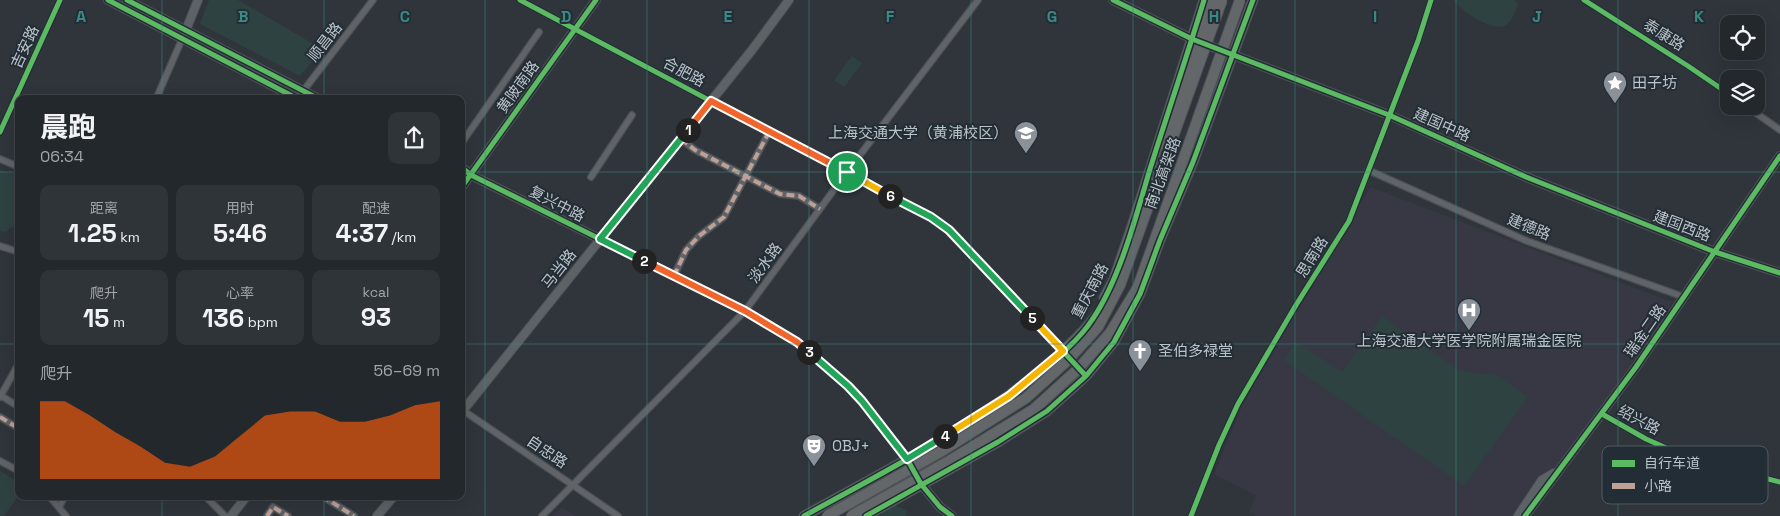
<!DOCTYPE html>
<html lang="zh">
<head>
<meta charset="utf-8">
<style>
  body { margin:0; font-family:"Space Grotesk","Noto Sans SC",sans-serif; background:#2f3438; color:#f1f3f6; height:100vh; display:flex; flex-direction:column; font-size:19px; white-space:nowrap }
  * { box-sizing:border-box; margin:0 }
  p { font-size:16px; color:#a3a6a9 }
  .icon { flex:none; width:28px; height:28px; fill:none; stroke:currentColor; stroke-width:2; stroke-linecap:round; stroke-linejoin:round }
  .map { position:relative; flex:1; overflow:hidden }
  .side { position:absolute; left:15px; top:95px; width:450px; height:405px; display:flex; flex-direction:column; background:#23282c; border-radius:10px; box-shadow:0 5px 20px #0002,0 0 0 1px #404448 }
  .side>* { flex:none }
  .buttons { position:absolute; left:1720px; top:15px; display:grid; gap:10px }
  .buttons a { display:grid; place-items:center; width:45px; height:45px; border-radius:10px; background:#23282c; box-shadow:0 5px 20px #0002,0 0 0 1px #404448; font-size:25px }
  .pin { position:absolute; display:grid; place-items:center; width:42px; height:42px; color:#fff; margin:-21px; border:2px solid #fff; border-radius:50%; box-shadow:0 1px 5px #0007 }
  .km { position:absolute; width:25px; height:25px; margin:-12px; border-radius:50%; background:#222; color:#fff; font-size:14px; line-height:25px; text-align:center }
  .round { display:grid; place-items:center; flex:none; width:52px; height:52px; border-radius:10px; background:#2f3438 }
  .overview { display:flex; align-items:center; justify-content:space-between; height:85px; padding:0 25px }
  h1 { font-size:28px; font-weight:700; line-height:38px }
  .stats { display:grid; grid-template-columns:repeat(3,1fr); gap:8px; height:85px; padding:5px 25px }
  .stats div { display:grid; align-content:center; border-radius:10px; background:#2f3438; text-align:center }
  .stats b { font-size:25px; font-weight:700 }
  .stats small { font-size:14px; font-weight:400 }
  .stats p { font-size:14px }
  .chart { height:140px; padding:10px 25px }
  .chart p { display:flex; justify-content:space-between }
  .chart svg { width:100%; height:90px; margin-top:5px; fill:#ea580c; opacity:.7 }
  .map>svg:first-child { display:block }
  .medical { fill:#373844 }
  .green { fill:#2f4242 }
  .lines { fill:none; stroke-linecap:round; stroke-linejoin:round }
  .street-casing { stroke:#4d5155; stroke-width:8 }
  .secondary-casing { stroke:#4d5155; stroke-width:10 }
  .primary-casing { stroke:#4d5257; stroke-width:11 }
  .street { stroke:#606468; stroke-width:5.5 }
  .secondary { stroke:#5d6267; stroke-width:8 }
  .primary { stroke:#61666b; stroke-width:9 }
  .highway-bridge-casing { stroke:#4c5157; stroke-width:12; stroke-linecap:butt }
  .highway-bridge { stroke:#646769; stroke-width:10 }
  .quiet { stroke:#bda197; stroke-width:4; stroke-dasharray:8 4; stroke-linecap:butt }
  .cycleway-casing { stroke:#232d35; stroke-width:8 }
  .cycleway { stroke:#5cba63; stroke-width:5 }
  .split-1-casing { stroke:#fff; stroke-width:10 }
  .split-2-casing { stroke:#fff; stroke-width:10 }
  .split-3-casing { stroke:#fff; stroke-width:10 }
  .split-4-casing { stroke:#fff; stroke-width:10 }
  .split-5-casing { stroke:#fff; stroke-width:10 }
  .split-6-casing { stroke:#fff; stroke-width:10 }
  .split-7-casing { stroke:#fff; stroke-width:10 }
  .split-1 { stroke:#f0652b; stroke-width:6 }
  .split-2 { stroke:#22a559; stroke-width:6 }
  .split-3 { stroke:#f0652b; stroke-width:6 }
  .split-4 { stroke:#22a559; stroke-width:6 }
  .split-5 { stroke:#f5b400; stroke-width:6 }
  .split-6 { stroke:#22a559; stroke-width:6 }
  .split-7 { stroke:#f5b400; stroke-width:6 }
  .grid { fill:none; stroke:#3a8985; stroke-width:1; stroke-opacity:0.55 }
  .labels { text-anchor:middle; stroke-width:4; stroke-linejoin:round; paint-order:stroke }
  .street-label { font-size:15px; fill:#bbc3ca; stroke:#232d35 }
  .poi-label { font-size:15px; fill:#bbc3ca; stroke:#232d35; text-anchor:start }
  .key { fill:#232d35; stroke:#515a62; stroke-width:1 }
  .key-label { font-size:14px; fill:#bbc3ca }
  .grid-label { font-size:16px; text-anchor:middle; font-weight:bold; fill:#3a8985; stroke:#232d35; stroke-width:4; stroke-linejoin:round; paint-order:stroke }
</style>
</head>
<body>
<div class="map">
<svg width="1780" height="516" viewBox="0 0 1780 516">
  <rect width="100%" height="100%" fill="#2f353b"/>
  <path class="medical" d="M1370,187L1672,302L1634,361L1519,516H1256L1249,513L1256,495L1214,474L1242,406Z
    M562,507L576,516H552Z"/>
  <path class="green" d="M209,0H238L322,49L300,76L200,24Z
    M1454,0H1514L1518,3C1515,11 1512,23 1504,26C1491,31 1461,11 1454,0Z
    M852,56L862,63L844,87L834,80Z
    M0,170L19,175V226L10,228L6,232L0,231Z
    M1382,316L1458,370L1498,376L1528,397L1464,486L1284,360L1296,342L1342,372Z
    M0,471L19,482V495L4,516H0Z
    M894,505L906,510V515L910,516H880Z"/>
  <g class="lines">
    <g class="street-casing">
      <path id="street" d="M520,0L941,223L956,236L1086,376
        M1584,0L1688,66L1729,94
        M156,99L186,30
        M297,99L373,0
        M1746,106L1780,130
        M0,132L60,0
        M681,139L695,150L780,194L799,196L820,209
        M463,141L539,32
        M0,159L19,167
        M1368,170L1527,241L1684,297
        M591,177L632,115
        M0,246L19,252
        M674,276L686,250L699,236L724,217L769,132
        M0,395L19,407
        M0,397L19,363
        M461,409L618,516
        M1602,414L1646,439L1691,459L1780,482
        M0,417L15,426
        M0,461L19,471
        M49,496L66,516
        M205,496L225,516
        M322,496L354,516
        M59,507L65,496
        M267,516L273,507L288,516
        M542,516L745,311L847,172L978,0
        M1191,516L1219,445L1238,404L1296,305L1349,221L1418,41L1431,0"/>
    </g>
    <g class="secondary-casing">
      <path id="secondary" d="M108,0L298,99
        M127,0L319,99
        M1113,0L1192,39L1389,115L1526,177L1715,252L1780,273
        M186,30L198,0
        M461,167L471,175L745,311L797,342L848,386L862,401L907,459L921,484L940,507L952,516
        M461,188L596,0
        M461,413L752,50L789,0
        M231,516L247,496
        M377,516L394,496
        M1518,516L1542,480L1554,473
        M1525,516L1636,367L1780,156"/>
    </g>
    <g class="primary-casing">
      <path id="primary" d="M1104,298L1114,279L1133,223L1204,0
        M804,516C894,466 992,419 1068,346C1084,331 1100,314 1110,294
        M866,516L998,442L1047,411L1086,376L1114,342L1140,294L1149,270L1160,240L1193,162L1253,0"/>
    </g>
    <use href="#street" class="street"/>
    <use href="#secondary" class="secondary"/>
    <use href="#primary" class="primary"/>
    <g class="highway-bridge-casing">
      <path id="highway-bridge" d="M1164,145L1212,0
        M827,516L942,451L1026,398L1068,360L1098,327L1120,285L1222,0
        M851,516L949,461L1034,409L1077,370L1110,333L1138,287L1240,0"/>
    </g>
    <use href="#highway-bridge" class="highway-bridge"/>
    <path class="quiet" d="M681,139L695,150L780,194L799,196L820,209
      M674,276L686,250L699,236L724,217L769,132
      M0,417L15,426
      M322,496L354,516
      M267,516L273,507L288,516"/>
    <g class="cycleway-casing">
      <path id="cycleway" d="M108,0L298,99
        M127,0L319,99
        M520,0L941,223L956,236L1086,376
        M1113,0L1192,39L1389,115L1526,177L1715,252L1780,273
        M1584,0L1688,66L1729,94
        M0,132L60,0
        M461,167L471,175L745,311L797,342L848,386L862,401L907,459L921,484L940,507L952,516
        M461,188L596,0
        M1602,414L1646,439L1691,459L1780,482
        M804,516C884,472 967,430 1038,373C1057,358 1079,340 1092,320C1120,279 1136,216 1150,169C1168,112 1187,56 1204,0
        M866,516L998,442L1047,411L1086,376L1114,342L1140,294L1149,270L1160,240L1193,162L1253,0
        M1191,516L1219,445L1238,404L1296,305L1349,221L1418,41L1431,0
        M1525,516L1636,367L1780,156"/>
    </g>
    <use href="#cycleway" class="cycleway"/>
  </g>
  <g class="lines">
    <g class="split-1-casing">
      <path id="split-1" d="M688,130L711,101L847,172"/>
    </g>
    <g class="split-2-casing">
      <path id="split-2" d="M644,261L600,239L688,130"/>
    </g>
    <g class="split-3-casing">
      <path id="split-3" d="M644,261L745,311L797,342L809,352"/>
    </g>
    <g class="split-4-casing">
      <path id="split-4" d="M809,352L848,386L862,401L907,459L945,436"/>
    </g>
    <g class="split-5-casing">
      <path id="split-5" d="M945,436L1009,396L1063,351L1032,318"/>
    </g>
    <g class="split-6-casing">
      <path id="split-6" d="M890,196L931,217L949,230L1032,318"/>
    </g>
    <g class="split-7-casing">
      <path id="split-7" d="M847,172L890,196"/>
    </g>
    <use href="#split-1" class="split-1"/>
    <use href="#split-2" class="split-2"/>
    <use href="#split-3" class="split-3"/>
    <use href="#split-4" class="split-4"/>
    <use href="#split-5" class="split-5"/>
    <use href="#split-6" class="split-6"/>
    <use href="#split-7" class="split-7"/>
  </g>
  <path class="grid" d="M162,0V99M324,0V99M485,0V516M647,0V516M809,0V516M971,0V516M1133,0V516M1295,0V516M1456,0V516M1618,0V516M0,172H19M461,172H1780M0,344H19M461,344H1780M162,496V516M324,496V516"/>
  <defs>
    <g id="sight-pin" transform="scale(1.25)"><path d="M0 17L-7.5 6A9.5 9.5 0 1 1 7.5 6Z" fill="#8a9198" stroke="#232d35"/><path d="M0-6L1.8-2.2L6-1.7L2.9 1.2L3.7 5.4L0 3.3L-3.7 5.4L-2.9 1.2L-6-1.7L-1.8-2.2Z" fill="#fff"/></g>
    <g id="university-pin" transform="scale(1.25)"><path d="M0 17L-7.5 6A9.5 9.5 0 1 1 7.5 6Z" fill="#8a9198" stroke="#232d35"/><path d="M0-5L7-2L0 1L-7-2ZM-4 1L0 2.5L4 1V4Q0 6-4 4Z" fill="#fff"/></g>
    <g id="hospital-pin" transform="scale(1.25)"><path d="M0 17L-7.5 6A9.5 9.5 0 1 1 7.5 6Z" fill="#8a9198" stroke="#232d35"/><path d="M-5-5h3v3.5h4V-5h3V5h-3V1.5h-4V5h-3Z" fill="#fff"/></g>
    <g id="church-pin" transform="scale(1.25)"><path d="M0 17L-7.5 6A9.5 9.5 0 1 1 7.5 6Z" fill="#8a9198" stroke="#232d35"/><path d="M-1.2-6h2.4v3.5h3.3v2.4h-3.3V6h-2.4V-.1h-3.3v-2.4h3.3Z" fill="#fff"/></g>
    <g id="theatre-pin" transform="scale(1.25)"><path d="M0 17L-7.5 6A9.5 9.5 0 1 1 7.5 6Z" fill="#8a9198" stroke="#232d35"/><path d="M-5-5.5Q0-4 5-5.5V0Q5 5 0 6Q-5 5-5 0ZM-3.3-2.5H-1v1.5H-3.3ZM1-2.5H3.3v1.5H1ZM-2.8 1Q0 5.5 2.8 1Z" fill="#fff"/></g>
  </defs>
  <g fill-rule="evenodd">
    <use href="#sight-pin" x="1615" y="83"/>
    <use href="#university-pin" x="1026" y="133"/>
    <use href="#hospital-pin" x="1469" y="310"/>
    <use href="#church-pin" x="1140" y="351"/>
    <use href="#theatre-pin" x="814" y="446"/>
  </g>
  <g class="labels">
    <g class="street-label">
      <text transform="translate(1664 35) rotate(32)" y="5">泰康路</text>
      <text transform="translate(325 42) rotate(-52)" y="5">顺昌路</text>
      <text transform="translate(25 47) rotate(-65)" y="5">吉安路</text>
      <text transform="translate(684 72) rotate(28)" y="5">合肥路</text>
      <text transform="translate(518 87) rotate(-54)" y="5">黄陂南路</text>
      <text transform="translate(1442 125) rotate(24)" y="5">建国中路</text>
      <text transform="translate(1163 173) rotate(-70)" y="5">南北高架路</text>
      <text transform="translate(557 204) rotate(27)" y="5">复兴中路</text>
      <text transform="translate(1682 226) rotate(21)" y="5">建国西路</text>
      <text transform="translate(1529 227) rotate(22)" y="5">建德路</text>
      <text transform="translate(1312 257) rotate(-58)" y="5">思南路</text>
      <text transform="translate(765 263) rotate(-54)" y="5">淡水路</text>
      <text transform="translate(559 269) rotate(-52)" y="5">马当路</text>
      <text transform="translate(1090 291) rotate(-62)" y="5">重庆南路</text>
      <text transform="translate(1645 331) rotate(-55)" y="5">瑞金二路</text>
      <text transform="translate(1639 420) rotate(28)" y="5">绍兴路</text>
      <text transform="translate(547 452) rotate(34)" y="5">自忠路</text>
    </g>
    <g class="poi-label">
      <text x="1632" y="88">田子坊</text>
      <text x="1008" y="138" text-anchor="end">上海交通大学（黄浦校区）</text>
      <text x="1469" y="346" text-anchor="middle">上海交通大学医学院附属瑞金医院</text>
      <text x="1158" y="356">圣伯多禄堂</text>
      <text x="832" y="451">OBJ+</text>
    </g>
  </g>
  <rect x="1602" y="446" width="166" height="58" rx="8" class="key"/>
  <rect x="1612" y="460" width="23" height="7" fill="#5cba63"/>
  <rect x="1612" y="483" width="23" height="6" fill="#bda197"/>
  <g class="key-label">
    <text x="1644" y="468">自行车道</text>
    <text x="1644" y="491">小路</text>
  </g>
  <g class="grid-label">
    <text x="81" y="22">A</text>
    <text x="243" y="22">B</text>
    <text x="405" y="22">C</text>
    <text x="566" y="22">D</text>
    <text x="728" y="22">E</text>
    <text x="890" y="22">F</text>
    <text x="1052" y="22">G</text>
    <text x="1214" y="22">H</text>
    <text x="1375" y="22">I</text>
    <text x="1537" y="22">J</text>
    <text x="1699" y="22">K</text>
  </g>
</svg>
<div class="buttons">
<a><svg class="icon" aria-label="locate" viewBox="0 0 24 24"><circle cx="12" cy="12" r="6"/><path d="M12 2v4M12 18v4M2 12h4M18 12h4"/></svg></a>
<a><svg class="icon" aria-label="layers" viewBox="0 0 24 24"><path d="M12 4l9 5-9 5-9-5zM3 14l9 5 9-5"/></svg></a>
</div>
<div class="pin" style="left:847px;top:172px;background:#1e9e55"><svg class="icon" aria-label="arrive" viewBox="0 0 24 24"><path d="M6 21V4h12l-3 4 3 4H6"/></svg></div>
<b class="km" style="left:688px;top:130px">1</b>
<b class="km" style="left:644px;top:261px">2</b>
<b class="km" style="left:809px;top:352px">3</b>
<b class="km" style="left:945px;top:436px">4</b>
<b class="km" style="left:1032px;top:318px">5</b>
<b class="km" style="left:890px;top:196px">6</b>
<section class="side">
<div class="overview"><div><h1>晨跑</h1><p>06:34</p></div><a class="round"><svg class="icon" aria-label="share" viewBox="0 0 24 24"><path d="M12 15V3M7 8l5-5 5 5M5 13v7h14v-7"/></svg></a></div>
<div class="stats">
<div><p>距离</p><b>1.25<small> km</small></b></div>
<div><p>用时</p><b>5:46</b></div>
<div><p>配速</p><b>4:37<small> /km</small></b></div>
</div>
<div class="stats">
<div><p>爬升</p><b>15<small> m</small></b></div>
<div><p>心率</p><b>136<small> bpm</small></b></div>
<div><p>kcal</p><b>93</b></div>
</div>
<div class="chart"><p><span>爬升</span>56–69 m</p>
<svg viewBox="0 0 160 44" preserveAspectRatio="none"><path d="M0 44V6L10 6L20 13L30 21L40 28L50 36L60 38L70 33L80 23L90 13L100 11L110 11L120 16L130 16L140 13L150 8L160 6V44z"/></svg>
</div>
</section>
</div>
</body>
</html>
